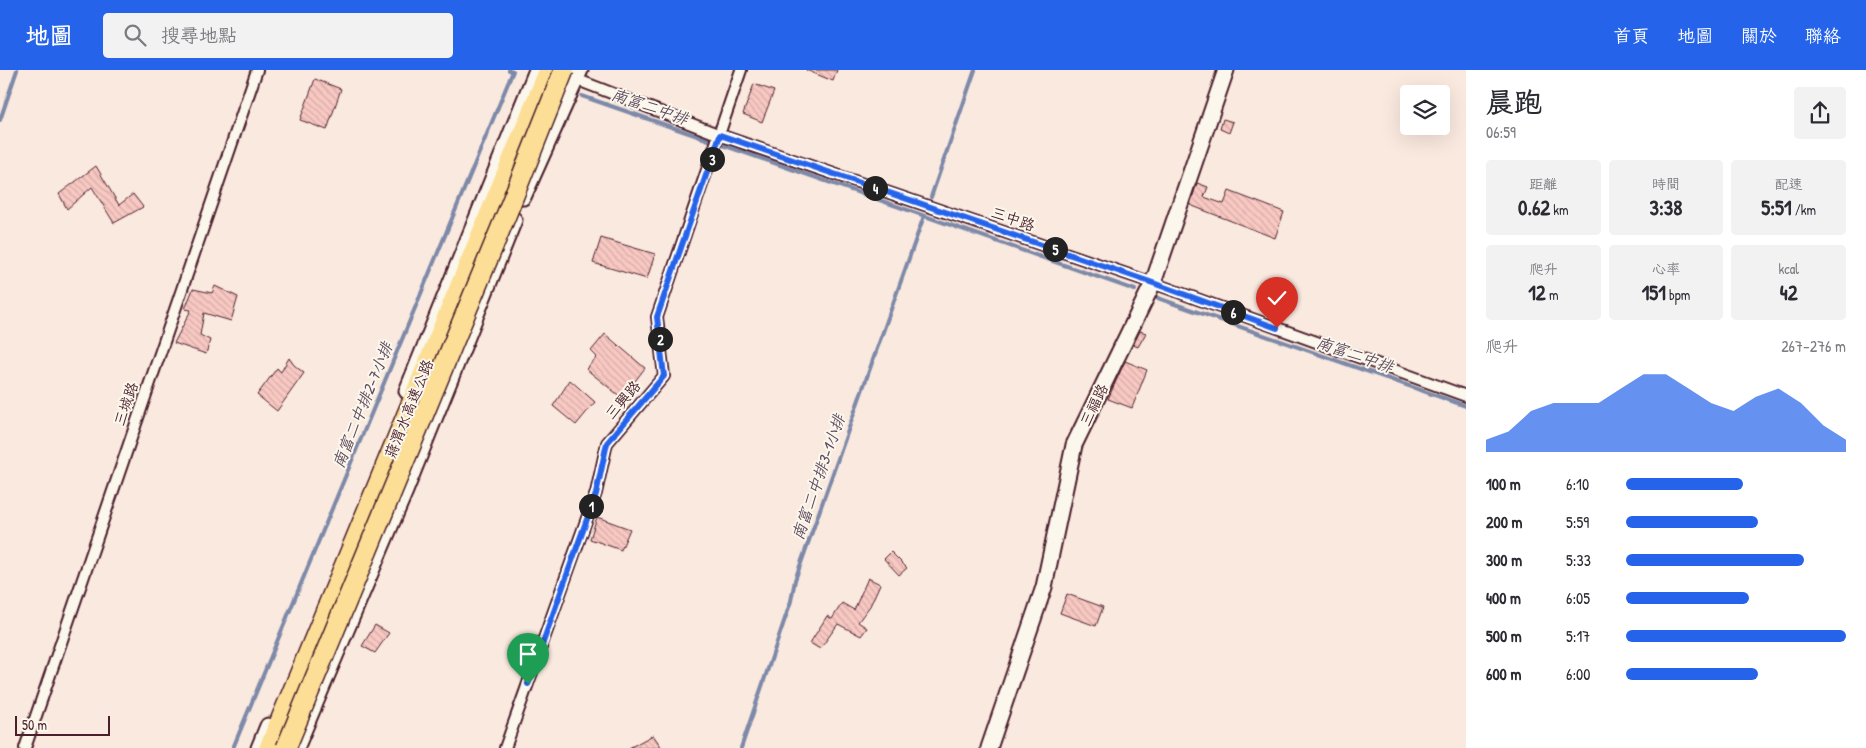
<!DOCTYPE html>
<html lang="zh-TW">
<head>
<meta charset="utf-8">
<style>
  body { margin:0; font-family:"Patrick Hand","LXGW WenKai TC",sans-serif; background:#f2f2f3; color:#2b2b33; height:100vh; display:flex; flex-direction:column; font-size:19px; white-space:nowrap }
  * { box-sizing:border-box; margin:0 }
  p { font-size:16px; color:#7c7c81 }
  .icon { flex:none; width:28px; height:28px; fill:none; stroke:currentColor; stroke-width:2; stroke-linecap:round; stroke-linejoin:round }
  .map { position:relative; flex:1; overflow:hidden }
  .sheet { display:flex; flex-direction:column; background:#fff; width:400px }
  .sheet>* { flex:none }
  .buttons { position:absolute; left:1400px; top:15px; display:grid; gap:10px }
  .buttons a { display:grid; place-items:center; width:50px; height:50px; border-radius:5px; background:#fff; box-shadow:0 5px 20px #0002; font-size:25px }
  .scale { position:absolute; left:15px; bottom:12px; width:95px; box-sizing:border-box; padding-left:5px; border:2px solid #4a1f2b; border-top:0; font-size:14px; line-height:18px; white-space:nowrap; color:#4a1f2b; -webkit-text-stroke:4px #fbf7ec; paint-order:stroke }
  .pin { position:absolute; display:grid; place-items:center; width:42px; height:42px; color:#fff; margin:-51px -21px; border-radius:50% 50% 50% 0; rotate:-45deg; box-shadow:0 0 5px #0007 }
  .pin .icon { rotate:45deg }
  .km { position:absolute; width:25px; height:25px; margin:-12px; border-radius:50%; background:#222; color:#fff; font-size:14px; line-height:25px; text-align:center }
  .round { display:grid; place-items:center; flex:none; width:52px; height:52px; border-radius:5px; background:#f2f2f3 }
  .overview { display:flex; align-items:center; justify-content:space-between; height:85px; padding:0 20px }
  h1 { font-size:28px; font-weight:800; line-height:38px }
  .metrics { display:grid; grid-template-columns:repeat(3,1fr); gap:8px; height:85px; padding:5px 20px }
  .metrics div { display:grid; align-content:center; border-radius:5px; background:#f2f2f3; text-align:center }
  .metrics b { font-size:21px; font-weight:800 }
  .metrics small { font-size:14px; font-weight:400 }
  .metrics p { font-size:14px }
  .chart { height:140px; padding:10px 20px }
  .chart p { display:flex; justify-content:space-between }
  .chart svg { width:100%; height:90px; margin-top:5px; fill:#2563eb; opacity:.7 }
  ul { padding:0 20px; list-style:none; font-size:16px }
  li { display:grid; grid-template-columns:80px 60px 1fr; align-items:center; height:38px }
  li i { height:12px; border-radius:6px; background:#2563eb }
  header { display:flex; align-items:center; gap:30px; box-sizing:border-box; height:70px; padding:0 25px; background:#2563eb; color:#fff }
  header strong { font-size:24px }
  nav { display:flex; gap:28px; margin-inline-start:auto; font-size:18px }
  .search { width:350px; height:45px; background:#f2f2f3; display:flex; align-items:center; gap:12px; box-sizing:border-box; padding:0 18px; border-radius:5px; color:#7c7c81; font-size:19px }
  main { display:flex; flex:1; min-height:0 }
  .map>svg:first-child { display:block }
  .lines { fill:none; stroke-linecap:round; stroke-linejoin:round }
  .stream { stroke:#7d89a8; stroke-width:4 }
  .building { fill:url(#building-back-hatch); stroke:#4a1f2b }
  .street-casing { stroke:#4a1f2b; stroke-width:14 }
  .secondary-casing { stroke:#4a1f2b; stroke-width:19 }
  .highway-casing { stroke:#4a1f2b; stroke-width:22 }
  .street { stroke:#fbf7ec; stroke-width:10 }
  .secondary { stroke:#fbf7ec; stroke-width:15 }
  .highway { stroke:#fdde96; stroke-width:19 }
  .highway-bridge-casing { stroke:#4a1f2b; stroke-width:22; stroke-linecap:butt }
  .highway-bridge { stroke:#fdde96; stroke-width:19 }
  .route-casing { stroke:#fff; stroke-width:10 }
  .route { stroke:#2563eb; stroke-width:6 }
  .labels { text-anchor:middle; stroke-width:4; stroke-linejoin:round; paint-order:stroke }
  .street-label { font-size:15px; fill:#4a1f2b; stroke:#fbf7ec }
  .water-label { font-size:16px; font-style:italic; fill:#5f4b5f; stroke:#fbf7ec }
</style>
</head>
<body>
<header>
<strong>地圖</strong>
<div class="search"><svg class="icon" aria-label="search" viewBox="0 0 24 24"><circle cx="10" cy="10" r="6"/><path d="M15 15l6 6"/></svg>搜尋地點</div>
<nav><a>首頁</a><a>地圖</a><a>關於</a><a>聯絡</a></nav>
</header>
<main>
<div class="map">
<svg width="1466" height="678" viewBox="0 0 1466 678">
  <defs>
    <pattern id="building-back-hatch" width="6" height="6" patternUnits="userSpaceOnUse" patternTransform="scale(1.25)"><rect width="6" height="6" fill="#f8c8c2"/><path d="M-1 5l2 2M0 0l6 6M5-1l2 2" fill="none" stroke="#d6aba7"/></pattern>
  </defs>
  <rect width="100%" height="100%" fill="#fae9df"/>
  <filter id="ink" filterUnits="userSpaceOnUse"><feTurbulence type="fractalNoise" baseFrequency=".02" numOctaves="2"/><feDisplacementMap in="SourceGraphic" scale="10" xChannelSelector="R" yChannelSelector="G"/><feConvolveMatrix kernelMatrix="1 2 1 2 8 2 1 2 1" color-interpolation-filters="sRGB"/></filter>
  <g filter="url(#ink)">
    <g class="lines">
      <path class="stream" d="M582,26L709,70
        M0,50L17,0
        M720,74L1135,220
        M931,127L975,0
        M1152,226L1466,336
        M233,678L513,1L509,0
        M741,678L791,531L795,510L924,146"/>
    </g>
    <path class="building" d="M806,0H837L833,11Z
      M315,9L341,19L327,60L300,50Z
      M754,14L774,21L762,52L743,44Z
      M1223,49L1233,52L1229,63L1220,59Z
      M96,96L119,135L133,124L143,137L114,153L92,117L67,139L59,124Z
      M1197,113L1208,117L1204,127L1224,134L1229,121L1284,142L1275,168L1190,135Z
      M601,168L655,184L647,209L593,193Z
      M215,216L238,227L231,251L204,243L200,265L210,270L206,284L174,273L191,240L185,239L193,219L212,223Z
      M1140,261L1146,263L1138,277L1133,275Z
      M605,264L645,298L622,328L586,299L597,287L591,281Z
      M289,288L294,295L304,303L277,341L257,325L277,298L281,302Z
      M1125,291L1147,300L1132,338L1108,329Z
      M570,310L595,332L576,355L553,336Z
      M597,447L630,459L621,480L590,469Z
      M891,482L907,498L899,505L884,489Z
      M868,508L880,514L870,536L858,552L867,558L861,566L838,554L820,579L810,573L827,546L832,549L842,533L854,540Z
      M1067,524L1103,537L1096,556L1060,543Z
      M375,555L389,563L375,583L362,576Z
      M653,665L662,678H629Z"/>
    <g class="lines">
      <g class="street-casing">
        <path id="street" d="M570,7L720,65L1153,213L1466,326
          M25,678L257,0
          M505,678L596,423L607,373L664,306L657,247L741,0"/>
      </g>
      <g class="secondary-casing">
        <path id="secondary" d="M523,127L580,0
          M407,321L537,0
          M259,678L268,656
          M296,678L405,421L514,150
          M989,678L1044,517L1074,375L1153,213L1226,0"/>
      </g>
      <g class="highway-casing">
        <path id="highway" d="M269,678L549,0"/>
      </g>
      <use href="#street" class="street"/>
      <use href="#secondary" class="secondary"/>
      <use href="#highway" class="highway"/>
      <g class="highway-bridge-casing">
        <path id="highway-bridge" d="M286,678L507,143L564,0"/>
      </g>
      <use href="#highway-bridge" class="highway-bridge"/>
    </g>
  </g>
  <g class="lines" filter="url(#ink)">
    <g class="route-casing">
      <path id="route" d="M528,614L596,424L607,373L664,306L657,247L720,65L1153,213L1277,258"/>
    </g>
    <use href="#route" class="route"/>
  </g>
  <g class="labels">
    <g class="street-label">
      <text transform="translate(1013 149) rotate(19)" y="5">三中路</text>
      <text transform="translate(623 330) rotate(-50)" y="5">三興路</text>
      <text transform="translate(126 334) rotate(-71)" y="5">三城路</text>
      <text transform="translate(1094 335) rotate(-64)" y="5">三福路</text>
      <text transform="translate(409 339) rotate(-68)" y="5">蔣渭水高速公路</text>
    </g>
    <g class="water-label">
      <text transform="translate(650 36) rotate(19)" y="6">南富二中排</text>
      <text transform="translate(1355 284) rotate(19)" y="6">南富二中排</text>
      <text transform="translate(362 335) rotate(-68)" y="6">南富二中排2-7小排</text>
      <text transform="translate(818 407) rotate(-71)" y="6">南富二中排3-1小排</text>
    </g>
  </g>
</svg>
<div class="buttons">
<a><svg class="icon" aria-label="layers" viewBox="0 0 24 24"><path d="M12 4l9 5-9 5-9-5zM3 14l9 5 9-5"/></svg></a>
</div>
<div class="scale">50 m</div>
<div class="pin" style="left:528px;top:614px;background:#1e9e55"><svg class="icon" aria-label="arrive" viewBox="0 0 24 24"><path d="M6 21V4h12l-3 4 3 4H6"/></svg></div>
<div class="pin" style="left:1277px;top:258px;background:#d93025"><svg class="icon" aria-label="check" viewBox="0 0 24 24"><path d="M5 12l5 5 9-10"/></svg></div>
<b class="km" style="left:591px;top:436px">1</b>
<b class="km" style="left:660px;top:269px">2</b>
<b class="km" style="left:712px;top:89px">3</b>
<b class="km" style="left:875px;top:118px">4</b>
<b class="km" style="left:1055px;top:179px">5</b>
<b class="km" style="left:1233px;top:242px">6</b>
</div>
<section class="sheet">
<div class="overview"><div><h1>晨跑</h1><p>06:59</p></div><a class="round"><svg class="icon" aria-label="share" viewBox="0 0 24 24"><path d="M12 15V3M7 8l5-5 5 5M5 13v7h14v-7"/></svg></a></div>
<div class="metrics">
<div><p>距離</p><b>0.62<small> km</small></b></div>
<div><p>時間</p><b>3:38</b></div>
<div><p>配速</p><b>5:51<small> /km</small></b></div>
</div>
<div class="metrics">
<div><p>爬升</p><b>12<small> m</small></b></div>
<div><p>心率</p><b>151<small> bpm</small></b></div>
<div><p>kcal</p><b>42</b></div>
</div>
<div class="chart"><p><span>爬升</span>267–276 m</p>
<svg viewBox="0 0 160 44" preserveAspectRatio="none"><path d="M0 44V38L10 34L20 24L30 20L40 20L50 20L60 13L70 6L80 6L90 13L100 20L110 24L120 17L130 13L140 20L150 31L160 38V44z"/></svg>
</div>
<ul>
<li><b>100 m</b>6:10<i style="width:53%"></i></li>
<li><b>200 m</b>5:59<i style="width:60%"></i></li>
<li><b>300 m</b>5:33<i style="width:81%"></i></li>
<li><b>400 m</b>6:05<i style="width:56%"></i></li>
<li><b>500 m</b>5:17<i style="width:100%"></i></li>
<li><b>600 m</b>6:00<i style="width:60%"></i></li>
</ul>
</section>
</main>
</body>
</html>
